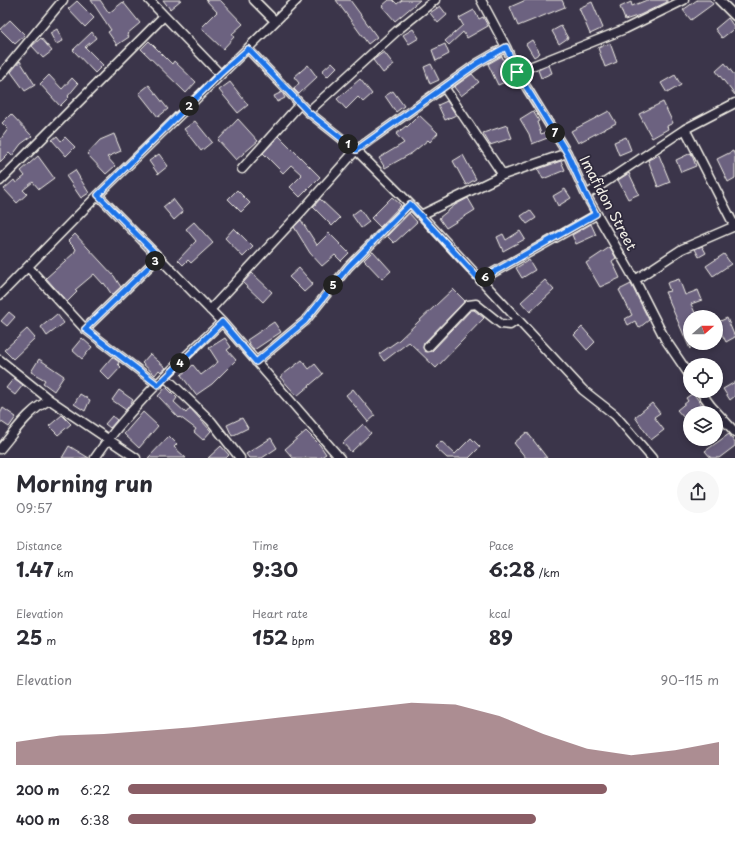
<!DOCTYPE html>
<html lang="en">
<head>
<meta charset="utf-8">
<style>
  body { margin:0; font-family:"Playpen Sans",sans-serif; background:#f7f7f7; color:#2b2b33; height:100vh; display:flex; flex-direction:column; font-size:15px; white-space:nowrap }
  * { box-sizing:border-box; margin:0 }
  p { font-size:13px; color:#7c7c81 }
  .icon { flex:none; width:22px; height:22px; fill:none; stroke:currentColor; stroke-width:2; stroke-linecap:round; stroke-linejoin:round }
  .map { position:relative; height:458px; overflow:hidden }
  .drawer { display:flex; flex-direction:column; background:#fff; flex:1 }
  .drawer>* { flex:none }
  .needle { width:26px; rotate:70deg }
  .tools { position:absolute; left:683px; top:310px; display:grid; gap:8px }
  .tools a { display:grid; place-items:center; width:40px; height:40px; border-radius:50%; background:#fff; box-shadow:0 2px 6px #0003; font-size:20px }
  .pin { position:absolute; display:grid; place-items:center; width:34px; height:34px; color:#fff; margin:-17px; border:2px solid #fff; border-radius:50%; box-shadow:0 1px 4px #0007 }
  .km { position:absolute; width:20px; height:20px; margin:-10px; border-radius:50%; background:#222; color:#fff; font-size:11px; line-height:20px; text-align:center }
  .round { display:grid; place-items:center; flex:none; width:42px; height:42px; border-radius:21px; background:#f7f7f7 }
  .head { display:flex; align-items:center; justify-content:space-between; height:68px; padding:0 16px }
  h1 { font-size:22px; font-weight:700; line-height:30px }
  .figures { display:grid; grid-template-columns:repeat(3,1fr); gap:6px; height:68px; padding:4px 16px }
  .figures div { display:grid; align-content:center }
  .figures b { font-size:20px; font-weight:700 }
  .figures small { font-size:11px; font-weight:400 }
  .figures p { font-size:11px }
  .chart { height:112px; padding:8px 16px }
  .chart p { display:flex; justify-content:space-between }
  .chart svg { width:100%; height:72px; margin-top:4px; fill:#8a5d65; opacity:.7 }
  ul { padding:0 16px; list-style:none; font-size:13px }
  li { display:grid; grid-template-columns:64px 48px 1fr; align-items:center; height:30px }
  li i { height:10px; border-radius:5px; background:#8a5d65 }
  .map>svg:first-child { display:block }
  .building { fill:#6c6280; stroke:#f4f1e8 }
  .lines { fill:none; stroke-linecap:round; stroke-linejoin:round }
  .minor-casing { stroke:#f4f1e8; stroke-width:11 }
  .minor { stroke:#2f2a3d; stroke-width:8 }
  .route-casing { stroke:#fff; stroke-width:8 }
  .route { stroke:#1a73e8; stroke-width:5 }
  .labels { text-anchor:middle; stroke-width:3.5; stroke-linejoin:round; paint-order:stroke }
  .street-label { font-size:14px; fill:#f4f1e8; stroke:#2f2a3d }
</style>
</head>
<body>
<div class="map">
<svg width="735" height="458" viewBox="0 0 735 458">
  <rect width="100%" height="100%" fill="#3b354a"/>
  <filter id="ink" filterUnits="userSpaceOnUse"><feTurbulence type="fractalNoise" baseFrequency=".025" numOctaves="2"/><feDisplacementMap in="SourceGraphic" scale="8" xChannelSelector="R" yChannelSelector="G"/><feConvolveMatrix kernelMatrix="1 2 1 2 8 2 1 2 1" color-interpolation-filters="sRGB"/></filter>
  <g filter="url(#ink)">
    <path class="building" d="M91,0H100L109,13L123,2L140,23L127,34L129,37L117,45L108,32L111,30Z
      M163,0H181L170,9Z
      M206,0H220L243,24L232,34L234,37L223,49L201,28L217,12Z
      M336,0H350L377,37L368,44Z
      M389,0H393L397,4L402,0H420L395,21L382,6Z
      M526,0H562L565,7L518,26L510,7Z
      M647,0H667V2L640,15L625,20L620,7L631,2L632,6Z
      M697,0H710L713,4L691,20L683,10Z
      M77,1L94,18L85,27L68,9Z
      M592,2L603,28L590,34L579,8Z
      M440,6L447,15L438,23L430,13Z
      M474,10L479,19L483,17L488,26L467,38L463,32L449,45L445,41L463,25L459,18Z
      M728,18L735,28L722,38L715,29Z
      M10,20L25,35L15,44L0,29Z
      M561,26L568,38L559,44L552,31Z
      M57,29L63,41L56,44L50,33Z
      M413,29L419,38L409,44L403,35Z
      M92,32L96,38L85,47L103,65L95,73L73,50Z
      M41,38L52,51L43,58L32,46Z
      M532,40L540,53L534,57L526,44Z
      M149,41L172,64L174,61L196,82L186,93L141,49Z
      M610,43L617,62L605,67L598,48Z
      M445,44L449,54L436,61L432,50Z
      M384,52L394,65L383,73L373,60Z
      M502,56L510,80L498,85L488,64Z
      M20,61L35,85L25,91L11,72Z
      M332,62L337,67L327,77L322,71Z
      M725,63L735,76V95L716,71Z
      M431,64L439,80L430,84L424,67Z
      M308,65L317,77L299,94L294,89L299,83L294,77Z
      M549,65L552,73L541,78L538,70Z
      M472,74L479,82L461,96L454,87Z
      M49,75L62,89L72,78L78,84L68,96L69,97L60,106L40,84Z
      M675,75L681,85L667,93L661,83Z
      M360,79L372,94L363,102L358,97L346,109L337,99Z
      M230,82L248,105L238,113L219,90Z
      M149,85L168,109L158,117L139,93Z
      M393,91L404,106L396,112L385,96Z
      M282,92L285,98L277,102L274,96Z
      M447,101L456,115L445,120L438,105Z
      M663,102L673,123L667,126L668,129L652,138L639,114Z
      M533,111L539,121L537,122L541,134L547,132L550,137L532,144L529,134L520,119Z
      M609,111L616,123L578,143L571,131Z
      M11,114L32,136L21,144L12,156L9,153L0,162V140L8,129L2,123Z
      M419,115L438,133L430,142L428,140L412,153L385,168L379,158L404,143L396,134L406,126L407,127Z
      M238,119L258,141L236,160L218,140Z
      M195,121L212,142L201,151L184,129Z
      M507,125L512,138L490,145L483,133Z
      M114,134L121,151L107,157L115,166L106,174L87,154L100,140Z
      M57,136L61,141L65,137L75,147L66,156L52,140Z
      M279,136L320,177L300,197L290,187L302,175L291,165L283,173L263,153Z
      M626,137L631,150L619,155L614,142Z
      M733,151L735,156V178L728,182L717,159Z
      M691,153L696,166L681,172L676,160Z
      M159,154L168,166L158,174L149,161Z
      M463,155L476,179L466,185L453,161Z
      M659,155L670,182L658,187L648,160Z
      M38,156L54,178L39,189L33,182L23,190L27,194L17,203L4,189L14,180L16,183L25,176L21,171Z
      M561,161L565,170L543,179L538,169Z
      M75,170L89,193L81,198L66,176Z
      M629,173L639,194L628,199L618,180Z
      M565,189L571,198L558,206L553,196Z
      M237,190L250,203L241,212L228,199Z
      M392,197L401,205L380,227L371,218Z
      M468,198L475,210L446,228L439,218L455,205Z
      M173,199L183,212L174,220L163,207Z
      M320,199L340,218L332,226L313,207Z
      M360,209L369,222L361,228L352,215Z
      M530,210L536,218L527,224L521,216Z
      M409,213L417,222L394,243L387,236Z
      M301,220L317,245L329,233L349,253L341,261L335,255L322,266L310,253L294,227Z
      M194,222L213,243L191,263L188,260L183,265L178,260L196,241L186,229Z
      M591,224L596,235L576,244L572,235Z
      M234,228L253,247L243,257L225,238Z
      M520,231L525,239L503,251L497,237L503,234L506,240Z
      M75,234L114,276L121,287L112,295L104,283L103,284L94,274L75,290L77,292L67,302L46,278L74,253L76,249L68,241Z
      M702,246L706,253L699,257L695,249Z
      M610,247L616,258L612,261L620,278L600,287L586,263Z
      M373,251L391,271L382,279L364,260Z
      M724,254L731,264L713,276L706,266Z
      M529,260L535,270L522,278L516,268Z
      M299,268L313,284L304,292L289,277Z
      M252,273L272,292L263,302L243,283Z
      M679,279L685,295L698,290L702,300L691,304L697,317H690V349L665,292L670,291L667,283Z
      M545,280L554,290L530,312L521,302Z
      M631,284L649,320L639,328L635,321L628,325L625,319L632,315L619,290Z
      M453,289L465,301L424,343L423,348L425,351H432L471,310H474L484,318L436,368L409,342L384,361L379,354L399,340Z
      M9,312L15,317L7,326L1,321Z
      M57,314L64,323L47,336L41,327Z
      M727,318L735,337L726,342L716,323Z
      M274,322L281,332L254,350L247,340Z
      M582,327L595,342L587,350L574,335Z
      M27,329L35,338L13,359L4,350Z
      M82,338L92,347L82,359L72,350Z
      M225,338L231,347L227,350L236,360L212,384L196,395L181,375L193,365L201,375L214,365L218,362L209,348Z
      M150,354L166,368L161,372L159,370L155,375L142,363Z
      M112,357L119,362L118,364L121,367L109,380L100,371Z
      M39,359L64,376L54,391L43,383L45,380L31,372Z
      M302,360L309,369L315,364L323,374L297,396L280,377Z
      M14,378L23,385L15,395L6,388Z
      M735,382V396L730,400L723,389Z
      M166,387L177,398L174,402L186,413L190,408L211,431L203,440L194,432L196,429L180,417L179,418L158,396Z
      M353,389L375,416L368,422L346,395Z
      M119,390L133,400L126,410L112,400Z
      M693,393L708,413H700L697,409H694L684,418L677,410L688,401L686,398Z
      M80,394L90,400L85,411L74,404Z
      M652,403L660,413L654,417L664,430L651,440L635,417Z
      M3,408L16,417L9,427L0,421V414Z
      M143,412L158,426L139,448L124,434Z
      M62,415L71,424L58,435L49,426Z
      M112,416L117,420L110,428L105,424Z
      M242,418L248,428L232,436L227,425Z
      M363,424L371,433L351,452L343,443Z
      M306,431L320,445L326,454L320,458H293L285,449Z
      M527,432L547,458H526L514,443Z
      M729,434L735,443V446L719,458H711L705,451Z
      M169,436L177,444L174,447L186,458H148Z
      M271,438L277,448L262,458H249L246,454Z
      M471,438L480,447L469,458H447L435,447L441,441L455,454Z
      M69,446L89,458H62Z
      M221,446L229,455L226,458H208Z"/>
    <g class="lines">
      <g class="minor-casing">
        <path id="minor" d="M149,0L220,74
          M254,0L275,21
          M481,0L506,47L517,72L567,153L586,195L635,280L665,339L690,376
          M719,0L735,16
          M248,49L308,112L356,150L421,215L583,390L615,415L652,458
          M517,72L625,29L684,0
          M0,76L63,0
          M444,87L503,175
          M308,112L399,29L435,0
          M685,129L735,103
          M242,169L300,104
          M0,181L164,16
          M98,195L222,322L340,458
          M586,195L685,129L735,227
          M421,215L503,175L567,153
          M28,267L85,329L158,385
          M480,280L596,215
          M635,280L682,249L735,226
          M0,295L98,195L297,0
          M210,310L301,212L356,150L478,63L506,47
          M85,329L159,257
          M428,347L468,305L476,304L501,324L510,325L517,320
          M0,360L50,400
          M256,362L305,321L348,267L410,205
          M165,377L211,421L240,458
          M700,391L711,406L735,432
          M0,449C14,433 29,409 50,400L136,458
          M95,458C128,408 178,364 222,322"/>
      </g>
      <use href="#minor" class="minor"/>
    </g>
  </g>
  <g class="lines" filter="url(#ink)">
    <g class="route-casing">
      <path id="route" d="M506,47L517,72L567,153L586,195L596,214L480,280L410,204L348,267L305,321L256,362L222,322L158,385L85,329L159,257L98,195L220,74L248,49L308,112L356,150L478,63Z"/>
    </g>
    <use href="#route" class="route"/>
  </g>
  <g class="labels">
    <g class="street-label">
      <text transform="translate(608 203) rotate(62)" y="5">Imafidon Street</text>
    </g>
  </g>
</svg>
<div class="tools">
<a><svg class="needle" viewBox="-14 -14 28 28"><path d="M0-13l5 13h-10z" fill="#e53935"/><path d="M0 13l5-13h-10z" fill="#7c7c81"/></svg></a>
<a><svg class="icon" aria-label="locate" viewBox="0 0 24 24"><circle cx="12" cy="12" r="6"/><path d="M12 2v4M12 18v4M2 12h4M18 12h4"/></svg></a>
<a><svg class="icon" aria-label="layers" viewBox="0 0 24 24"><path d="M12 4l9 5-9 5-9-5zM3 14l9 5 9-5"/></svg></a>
</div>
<div class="pin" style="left:517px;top:72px;background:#1e9e55"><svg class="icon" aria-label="arrive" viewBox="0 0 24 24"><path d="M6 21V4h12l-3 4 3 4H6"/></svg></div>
<b class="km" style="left:348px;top:144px">1</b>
<b class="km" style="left:189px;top:106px">2</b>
<b class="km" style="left:155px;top:261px">3</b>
<b class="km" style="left:180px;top:363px">4</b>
<b class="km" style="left:333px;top:285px">5</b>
<b class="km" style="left:485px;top:277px">6</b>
<b class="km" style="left:555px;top:133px">7</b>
</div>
<section class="drawer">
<div class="head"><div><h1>Morning run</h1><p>09:57</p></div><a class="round"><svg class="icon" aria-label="share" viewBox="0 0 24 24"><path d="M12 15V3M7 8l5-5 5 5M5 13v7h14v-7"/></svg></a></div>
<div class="figures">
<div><p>Distance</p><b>1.47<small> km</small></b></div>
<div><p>Time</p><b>9:30</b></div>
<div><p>Pace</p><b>6:28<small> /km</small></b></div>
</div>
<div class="figures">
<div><p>Elevation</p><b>25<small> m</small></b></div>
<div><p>Heart rate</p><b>152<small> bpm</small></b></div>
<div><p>kcal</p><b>89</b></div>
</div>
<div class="chart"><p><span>Elevation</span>90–115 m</p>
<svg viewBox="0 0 160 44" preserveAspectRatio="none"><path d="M0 44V30L10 26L20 25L30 23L40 21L50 18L60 15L70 12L80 9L90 6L100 7L110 14L120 25L130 34L140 38L150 35L160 30V44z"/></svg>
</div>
<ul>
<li><b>200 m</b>6:22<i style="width:81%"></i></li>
<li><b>400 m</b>6:38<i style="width:69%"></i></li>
</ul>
</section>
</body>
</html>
